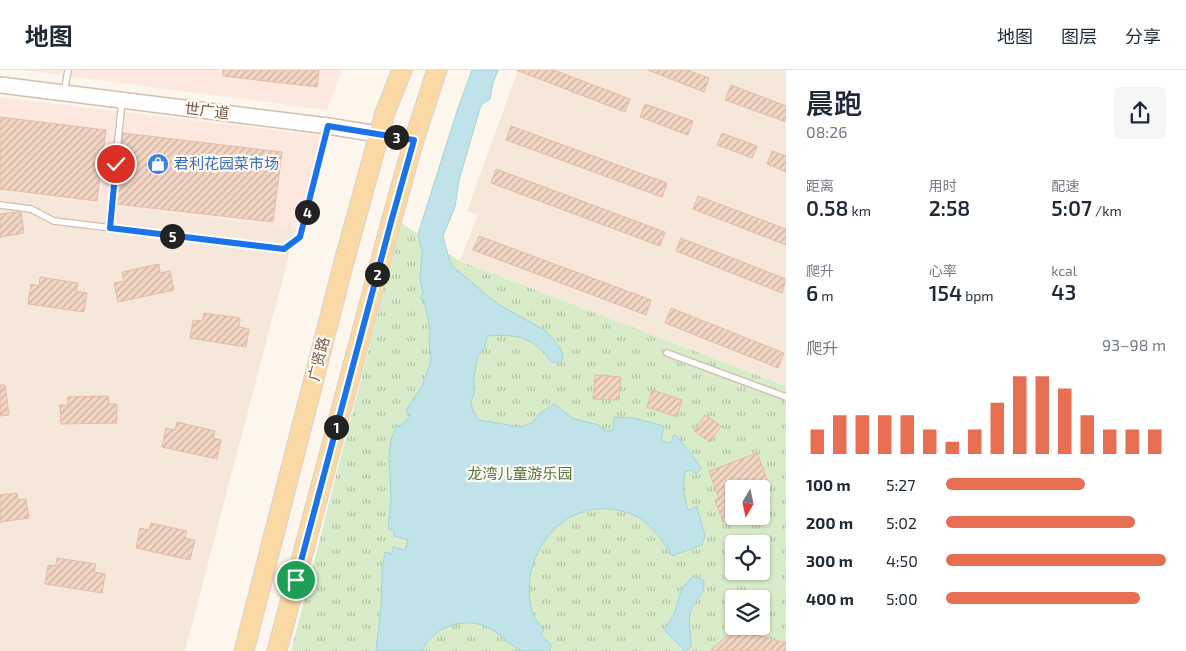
<!DOCTYPE html>
<html lang="zh">
<head>
<meta charset="utf-8">
<style>
  body { margin:0; font-family:"Exo 2","Noto Sans SC",sans-serif; background:#f6f6f7; color:#1f2937; height:100vh; display:flex; flex-direction:column; font-size:19px; white-space:nowrap }
  * { box-sizing:border-box; margin:0 }
  p { font-size:16px; color:#747a83 }
  .icon { flex:none; width:28px; height:28px; fill:none; stroke:currentColor; stroke-width:2; stroke-linecap:round; stroke-linejoin:round }
  .map { position:relative; flex:1; overflow:hidden }
  .side { display:flex; flex-direction:column; background:#fff; width:400px }
  .side>* { flex:none }
  .needle { width:32px; rotate:189deg }
  .controls { position:absolute; left:725px; top:410px; display:grid; gap:10px }
  .controls a { display:grid; place-items:center; width:45px; height:45px; border-radius:5px; background:#fff; box-shadow:0 1px 4px #0004; font-size:25px }
  .pin { position:absolute; display:grid; place-items:center; width:42px; height:42px; color:#fff; margin:-21px; border:2px solid #fff; border-radius:50%; box-shadow:0 1px 5px #0007 }
  .km { position:absolute; width:25px; height:25px; margin:-12px; border-radius:50%; background:#222; color:#fff; font-size:14px; line-height:25px; text-align:center }
  .round { display:grid; place-items:center; flex:none; width:52px; height:52px; border-radius:5px; background:#f6f6f7 }
  .overview { display:flex; align-items:center; justify-content:space-between; height:85px; padding:0 20px }
  h1 { font-size:28px; font-weight:600; line-height:38px }
  .figures { display:grid; grid-template-columns:repeat(3,1fr); gap:8px; height:85px; padding:5px 20px }
  .figures div { display:grid; align-content:center }
  .figures b { font-size:21px; font-weight:600 }
  .figures small { font-size:14px; font-weight:400 }
  .figures p { font-size:14px }
  .chart { height:140px; padding:10px 20px }
  .chart p { display:flex; justify-content:space-between }
  .chart svg { width:100%; height:90px; margin-top:5px; stroke:#e76f51; stroke-width:6 }
  ul { padding:0 20px; list-style:none; font-size:16px }
  li { display:grid; grid-template-columns:80px 60px 1fr; align-items:center; height:38px }
  li i { height:12px; border-radius:6px; background:#e76f51 }
  header { display:flex; align-items:center; gap:30px; box-sizing:border-box; height:70px; padding:0 25px; background:#fff; border-bottom:1px solid #e0e1e3 }
  header strong { font-size:24px }
  nav { display:flex; gap:28px; margin-inline-start:auto; font-size:18px }
  main { display:flex; flex:1; min-height:0 }
  .map>svg:first-child { display:block }
  .residential { fill:#f5e8da }
  .commercial { fill:#fde8e0 }
  .grass { fill:url(#grass-tufts); fill-rule:evenodd }
  .pitch { fill:#d8ecc9 }
  .water { fill:#bfe3e8; stroke:#a5d3da }
  .building { fill:url(#building-hatch); stroke:#e6bba3 }
  .lines { fill:none; stroke-linecap:round; stroke-linejoin:round }
  .service-casing { stroke:#d1beb0; stroke-width:8 }
  .tertiary-casing { stroke:#d1beb0; stroke-width:18 }
  .primary-casing { stroke:#dad1cd; stroke-width:21 }
  .service { stroke:#fff; stroke-width:5.5 }
  .tertiary { stroke:#fff; stroke-width:15 }
  .primary { stroke:#fbd9a5; stroke-width:19 }
  .route-casing { stroke:#fff; stroke-width:10 }
  .route { stroke:#1a73e8; stroke-width:6 }
  .labels { text-anchor:middle; stroke-width:4.5; stroke-linejoin:round; paint-order:stroke }
  .street-label { font-size:15px; fill:#7a5c4d; stroke:#fffaf3 }
  .shop-label { font-size:15px; fill:#366cbe; stroke:#fffaf3; text-anchor:start }
  .park-label { font-size:15px; fill:#537a41; stroke:#fffaf3 }
</style>
</head>
<body>
<header>
<strong>地图</strong>
<nav><a>地图</a><a>图层</a><a>分享</a></nav>
</header>
<main>
<div class="map">
<svg width="786" height="581" viewBox="0 0 786 581">
  <defs>
    <pattern id="grass-tufts" width="24" height="20" patternUnits="userSpaceOnUse" patternTransform="scale(1.25)"><rect width="24" height="20" fill="#d8ecc9"/><path d="M3 7l-1-3M5 7V3M7 7l1-3M15 17l-1-3M17 17v-4M19 17l1-3" fill="none" stroke="#b4c2a5"/></pattern>
    <pattern id="building-hatch" width="6" height="6" patternUnits="userSpaceOnUse" patternTransform="scale(1.25)"><rect width="6" height="6" fill="#f3d5c3"/><path d="M-1 1l2-2M0 6l6-6M5 7l2-2" fill="none" stroke="#cab0a1"/></pattern>
  </defs>
  <rect width="100%" height="100%" fill="#fdf6ec"/>
  <path class="residential" d="M518,0H786V316L460,191L478,145L467,141Z
    M0,121L296,158L185,581H0Z"/>
  <path class="commercial" d="M22,0H342L327,40Z
    M0,27L324,66L296,158L0,121Z"/>
  <path class="grass" d="M401,153L460,191L786,316V581H291ZM734,419H761V446H734ZM734,474H761V501H734ZM734,529H761V556H734Z"/>
  <path class="pitch" d="M753,474H782V525L753,524V501H761V474Z"/>
  <path class="water" d="M472,0H498L493,13L490,29L481,35L459,110L455,137L443,166L448,185L452,196L498,234L546,261L559,276L563,285L562,291L558,293L552,292C547,287 543,281 538,277C523,264 505,265 487,266L485,278L478,286L474,306V324L471,331L473,342L479,350L521,357L532,353L539,344L554,334L574,349L599,355L602,359L608,361L613,360L614,347L634,348L664,356L661,371L671,373L673,366L676,365L693,386L701,399L696,404L691,400L685,402L683,419L688,440L697,437L705,466L702,475L672,486C664,472 654,458 641,449C633,444 624,441 616,440C558,429 516,492 533,544C535,550 540,555 544,560L541,564L551,575L550,581C542,581 531,581 523,581C515,580 500,564 491,559C467,545 433,556 422,581H376L381,538L382,501L385,482L392,484L393,477L405,480L408,470L394,466V461L388,459L391,427L389,387L391,369L397,356L400,357L411,346L406,340L422,316L429,297L431,289L429,272L430,259L424,231L420,228L423,223L420,210L422,182L418,164L458,38Z
    M693,507L699,508L704,511C705,527 695,528 691,540C687,553 692,565 691,577L685,581L665,561V558C670,551 675,543 677,535C680,523 682,515 693,507Z"/>
  <path class="building" d="M223,0H319L317,17L223,6Z
    M516,0H554L630,29L625,42Z
    M648,0H687L709,8L704,22Z
    M731,15L786,36V52L725,30Z
    M645,34L693,51L688,65L640,47Z
    M0,47L106,60L97,131L0,119Z
    M511,56L667,113L662,127L506,70Z
    M123,63L282,82L273,152L116,134Z
    M722,63L757,76L752,88L717,75Z
    M772,81L786,86V102L767,94Z
    M496,99L665,162L660,176L491,113Z
    M698,126L786,159V175L693,139Z
    M15,142H21L24,163L0,167V144Z
    M479,166L651,230L646,245L473,180Z
    M681,168L786,209L782,223L676,181Z
    M159,194L160,203L170,201L174,220L118,232L114,213L124,211L122,202Z
    M40,207L78,213L76,221L87,223L84,242L28,234L31,214L39,216Z
    M671,238L784,283L778,298L665,253Z
    M204,243L240,248L239,257L249,259L246,277L190,268L193,250L202,251Z
    M595,305L621,307L619,330L593,329Z
    M0,315H5L9,345L0,346Z
    M652,320L682,330L677,347L647,337Z
    M108,326L109,334H117V353L61,354L60,335H68V327Z
    M705,345L721,356L710,372L694,361Z
    M177,352L215,361L213,368L221,370L217,389L162,377L166,358L175,360Z
    M757,383L768,411L746,419H734V448L723,452L715,430L719,429L709,401Z
    M17,423L18,430L26,429L29,448L0,452V425Z
    M151,453L187,461L185,468L195,470L190,490L136,478L140,458L149,460Z
    M57,488L96,494L94,502L105,504L102,523L45,514L48,495L56,496Z
    M734,559L786,573V581H710Z"/>
  <g class="lines">
    <g class="service-casing">
      <path id="service" d="M64,23L68,0
        M0,135L31,139L54,151L284,179L300,167L328,58
        M109,158L122,31
        M667,283L786,327"/>
    </g>
    <g class="tertiary-casing">
      <path id="tertiary" d="M0,15L328,56L414,70"/>
    </g>
    <g class="primary-casing">
      <path id="primary" d="M244,581L345,188L385,43L402,0
        M277,581L391,152L414,70L437,0"/>
    </g>
    <use href="#service" class="service"/>
    <use href="#tertiary" class="tertiary"/>
    <use href="#primary" class="primary"/>
  </g>
  <g class="lines">
    <g class="route-casing">
      <path id="route" d="M116,94L110,158L284,179L300,167L328,56L414,70L391,152L296,510"/>
    </g>
    <use href="#route" class="route"/>
  </g>
  <defs>
    <g id="shop-disc" transform="scale(1.125)"><circle r="9.5" fill="#3f7fe0" stroke="#fffaf3"/><path d="M-5-2.5h2.3a2.7 3.5 0 0 1 5.4 0H5L5.5 6h-11ZM-1.5-2.5h3a1.5 2.3 0 0 0-3 0Z" fill="#fff"/></g>
  </defs>
  <g fill-rule="evenodd">
    <use href="#shop-disc" x="158" y="94"/>
  </g>
  <g class="labels">
    <g class="street-label">
      <text transform="translate(207 41) rotate(7)" y="5">世广道</text>
      <text transform="translate(319 289) rotate(-76)" y="5">广贤路</text>
    </g>
    <g class="shop-label">
      <text x="174" y="99">君利花园菜市场</text>
    </g>
    <g class="park-label">
      <text x="520" y="409">龙湾儿童游乐园</text>
    </g>
  </g>
</svg>
<div class="controls">
<a><svg class="needle" viewBox="-14 -14 28 28"><path d="M0-13l5 13h-10z" fill="#e53935"/><path d="M0 13l5-13h-10z" fill="#747a83"/></svg></a>
<a><svg class="icon" aria-label="locate" viewBox="0 0 24 24"><circle cx="12" cy="12" r="6"/><path d="M12 2v4M12 18v4M2 12h4M18 12h4"/></svg></a>
<a><svg class="icon" aria-label="layers" viewBox="0 0 24 24"><path d="M12 4l9 5-9 5-9-5zM3 14l9 5 9-5"/></svg></a>
</div>
<div class="pin" style="left:296px;top:510px;background:#1e9e55"><svg class="icon" aria-label="arrive" viewBox="0 0 24 24"><path d="M6 21V4h12l-3 4 3 4H6"/></svg></div>
<div class="pin" style="left:116px;top:94px;background:#d93025"><svg class="icon" aria-label="check" viewBox="0 0 24 24"><path d="M5 12l5 5 9-10"/></svg></div>
<b class="km" style="left:336px;top:357px">1</b>
<b class="km" style="left:377px;top:204px">2</b>
<b class="km" style="left:396px;top:67px">3</b>
<b class="km" style="left:307px;top:142px">4</b>
<b class="km" style="left:172px;top:166px">5</b>
</div>
<section class="side">
<div class="overview"><div><h1>晨跑</h1><p>08:26</p></div><a class="round"><svg class="icon" aria-label="share" viewBox="0 0 24 24"><path d="M12 15V3M7 8l5-5 5 5M5 13v7h14v-7"/></svg></a></div>
<div class="figures">
<div><p>距离</p><b>0.58<small> km</small></b></div>
<div><p>用时</p><b>2:58</b></div>
<div><p>配速</p><b>5:07<small> /km</small></b></div>
</div>
<div class="figures">
<div><p>爬升</p><b>6<small> m</small></b></div>
<div><p>心率</p><b>154<small> bpm</small></b></div>
<div><p>kcal</p><b>43</b></div>
</div>
<div class="chart"><p><span>爬升</span>93–98 m</p>
<svg viewBox="0 0 160 44" preserveAspectRatio="none"><path d="M5 44V32M15 44V25M25 44V25M35 44V25M45 44V25M55 44V32M65 44V38M75 44V32M85 44V19M95 44V6M105 44V6M115 44V12M125 44V25M135 44V32M145 44V32M155 44V32"/></svg>
</div>
<ul>
<li><b>100 m</b>5:27<i style="width:63%"></i></li>
<li><b>200 m</b>5:02<i style="width:86%"></i></li>
<li><b>300 m</b>4:50<i style="width:100%"></i></li>
<li><b>400 m</b>5:00<i style="width:88%"></i></li>
</ul>
</section>
</main>
</body>
</html>
